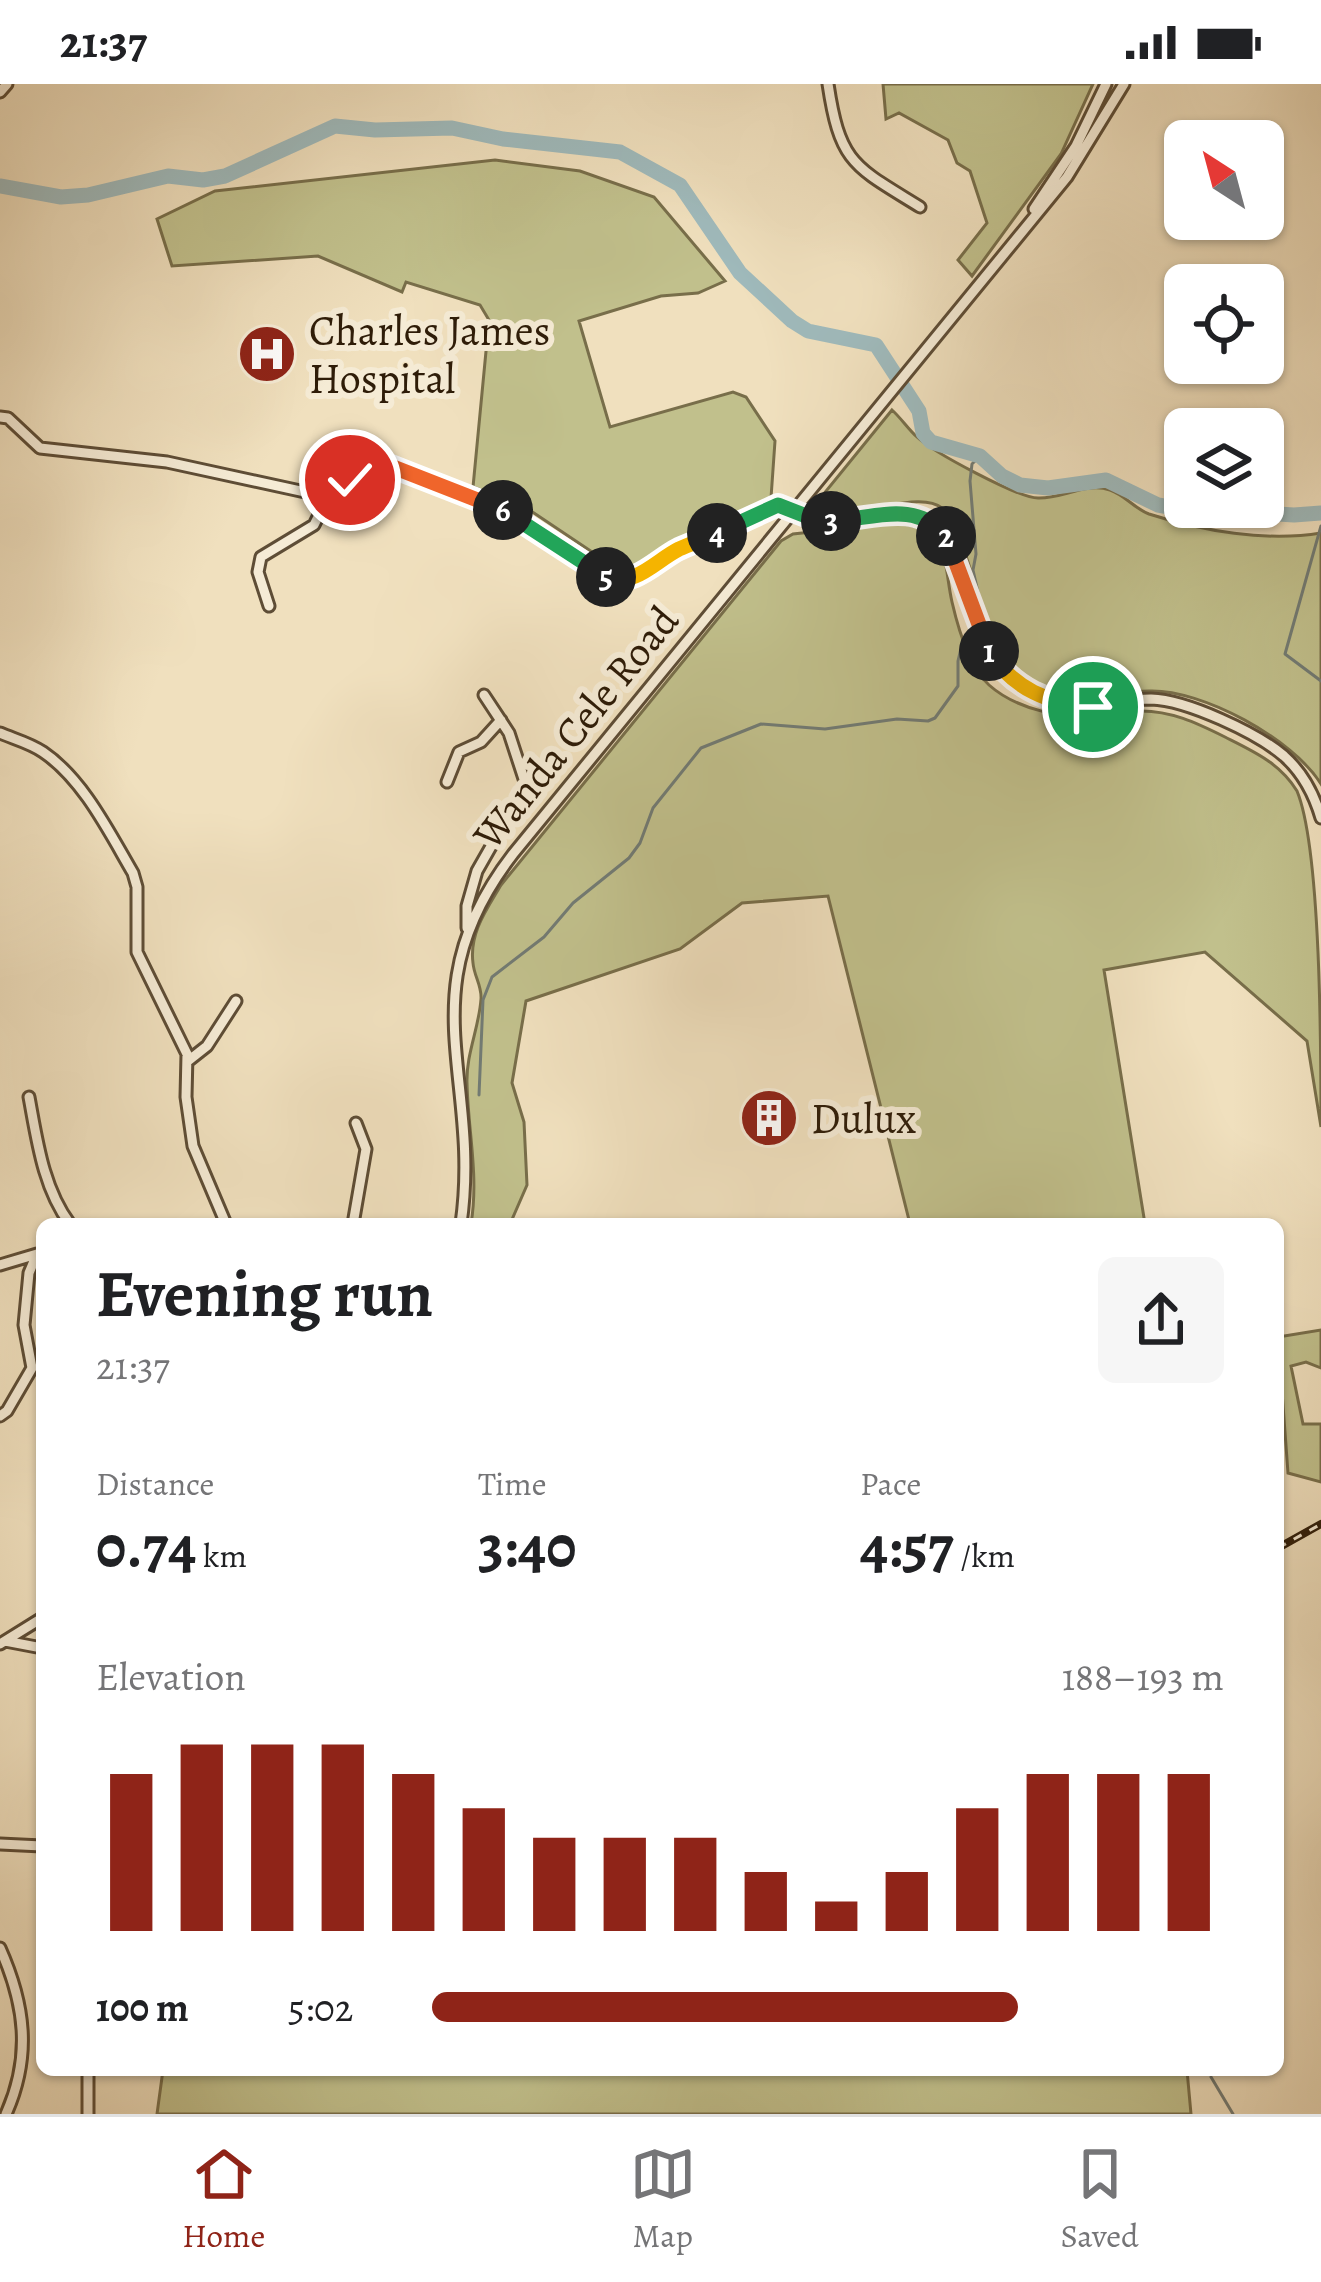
<!DOCTYPE html>
<html lang="en">
<head>
<meta charset="utf-8">
<style>
  body { margin:0; font-family:Alegreya,serif; background:#f6f6f6; color:#202124; height:100vh; display:flex; flex-direction:column; font-size:45px; white-space:nowrap }
  * { box-sizing:border-box; margin:0 }
  p { font-size:39px; color:#757577 }
  .icon { flex:none; width:66px; height:66px; fill:none; stroke:currentColor; stroke-width:2; stroke-linecap:round; stroke-linejoin:round }
  .map { position:relative; flex:1; overflow:hidden }
  .sheet { position:absolute; left:36px; top:1134px; width:1248px; height:858px; display:flex; flex-direction:column; background:#fff; border-radius:18px; box-shadow:0 3px 9px #0004 }
  .sheet>* { flex:none }
  .needle { width:78px; rotate:324deg }
  .tools { position:absolute; left:1164px; top:36px; display:grid; gap:24px }
  .tools a { display:grid; place-items:center; width:120px; height:120px; border-radius:18px; background:#fff; box-shadow:0 3px 9px #0004; font-size:60px }
  .pin { position:absolute; display:grid; place-items:center; width:102px; height:102px; color:#fff; margin:-51px; border:6px solid #fff; border-radius:50%; box-shadow:0 3px 12px #0007 }
  .km { position:absolute; width:60px; height:60px; margin:-30px; border-radius:50%; background:#222; color:#fff; font-size:33px; line-height:60px; text-align:center }
  .round { display:grid; place-items:center; flex:none; width:126px; height:126px; border-radius:18px; background:#f6f6f6 }
  .headline { display:flex; align-items:center; justify-content:space-between; height:204px; padding:0 60px }
  h1 { font-size:66px; font-weight:700; line-height:90px }
  .stats { display:grid; grid-template-columns:repeat(3,1fr); gap:18px; height:204px; padding:12px 60px }
  .stats div { display:grid; align-content:center }
  .stats b { font-size:60px; font-weight:700 }
  .stats small { font-size:33px; font-weight:400 }
  .stats p { font-size:33px }
  .chart { height:336px; padding:24px 60px }
  .chart p { display:flex; justify-content:space-between }
  .chart svg { width:100%; height:216px; margin-top:12px; stroke:#8f2418; stroke-width:6 }
  ul { padding:0 60px; list-style:none; font-size:39px }
  li { display:grid; grid-template-columns:192px 144px 1fr; align-items:center; height:90px }
  li i { height:30px; border-radius:15px; background:#8f2418 }
  .status { display:flex; justify-content:space-between; align-items:center; height:84px; padding:0 60px; background:#fff; direction:ltr }
  .status svg { height:33px; fill:currentColor }
  .menu { display:flex; justify-content:space-around; align-items:center; height:168px; border-top:3px solid #e0e0e0; background:#fff; font-size:33px; color:#757577 }
  .menu a { display:grid; justify-items:center; gap:6px }
  .menu .current { color:#8f2418 }
  .map>svg:first-child { display:block }
  .green { fill:#c1c08c; stroke:#786e4a; stroke-width:3 }
  .lines { fill:none; stroke-linecap:round; stroke-linejoin:round }
  .stream { stroke:#727b74; stroke-width:3 }
  .river { stroke:#9fbabc; stroke-width:15 }
  .minor-casing { stroke:#5e4d36; stroke-width:15 }
  .minor { stroke:#f5ebd5; stroke-width:9 }
  .rail-casing { stroke:#2e1c08; stroke-width:8 }
  .rail { stroke:#f5ebd5; stroke-width:3; stroke-dasharray:9; stroke-linecap:butt }
  .split-1-casing { stroke:#fff; stroke-width:24 }
  .split-2-casing { stroke:#fff; stroke-width:24 }
  .split-3-casing { stroke:#fff; stroke-width:24 }
  .split-4-casing { stroke:#fff; stroke-width:24 }
  .split-5-casing { stroke:#fff; stroke-width:24 }
  .split-6-casing { stroke:#fff; stroke-width:24 }
  .split-7-casing { stroke:#fff; stroke-width:24 }
  .split-8-casing { stroke:#fff; stroke-width:24 }
  .split-1 { stroke:#f5b400; stroke-width:15 }
  .split-2 { stroke:#f0652b; stroke-width:15 }
  .split-3 { stroke:#22a559; stroke-width:15 }
  .split-4 { stroke:#22a559; stroke-width:15 }
  .split-5 { stroke:#f5b400; stroke-width:15 }
  .split-6 { stroke:#22a559; stroke-width:15 }
  .split-7 { stroke:#f0652b; stroke-width:15 }
  .split-8 { stroke:#f5b400; stroke-width:15 }
  .labels { text-anchor:middle; stroke-width:12; stroke-linejoin:round; paint-order:stroke }
  .poi-label { font-size:42px; fill:#2e1c08; stroke:#f5ebd5; text-anchor:start }
  .street-label { font-size:42px; fill:#2e1c08; stroke:#f5ebd5 }
</style>
</head>
<body>
<div class="status"><b>21:37</b><svg viewBox="0 0 49 12"><path d="M0 12V9h3v3zM5 12V6h3v6zM10 12V3h3v9zM15 12V0h3v12zM26 1h20v11H26zM47 4h2v5h-2z"/></svg></div>
<div class="map">
<svg width="1321" height="2030" viewBox="0 0 1321 2030">
  <rect width="100%" height="100%" fill="#f0e0be"/>
  <filter id="stains"><feTurbulence type="fractalNoise" baseFrequency=".00167" numOctaves="4"/><feColorMatrix values="0 0 0 0 .2 0 0 0 0 .09 0 0 0 0 .02 0 0 0 .5 -.17"/></filter>
  <radialGradient id="worn" r=".72"><stop offset=".6" stop-color="#630" stop-opacity="0"/><stop offset="1" stop-color="#630" stop-opacity=".3"/></radialGradient>
  <path class="green" d="M883,0H1093L1061,70L972,192L958,176L987,139L970,87L957,79L948,56L899,29L886,35Z
    M495,76L580,87L654,113L725,197L698,209L661,212L579,237L610,343L733,308L746,313L775,357L771,414L622,488L525,423L473,403L489,236L480,221L406,198L402,208L318,172L172,182L157,135L215,107Z
    M892,326C901,334 908,345 917,353C933,368 1018,414 1038,414C1062,415 1086,398 1110,406C1125,411 1135,425 1149,430C1202,447 1266,458 1321,449V700C1293,655 1202,605 1149,607C1115,608 1083,622 1049,609C989,585 982,509 960,456C955,445 952,432 942,424C919,405 858,436 825,423L822,412Z
    M896,439C951,443 943,478 952,518C958,544 969,583 989,601C1017,626 1066,636 1102,632C1114,631 1126,627 1138,627C1170,626 1197,639 1225,653C1253,667 1280,679 1297,707C1321,765 1321,967 1321,1043L1307,957L1205,868L1104,886L1145,1140H910L828,812L742,819L680,865L526,917L512,999L524,1038L527,1101L510,1140H471C479,1092 468,1047 467,999C466,970 479,944 481,915C482,902 474,892 473,879C469,849 487,825 501,801L781,457L793,450Z
    M1321,1246V1284L1306,1278L1291,1282L1303,1340H1321V1398L1288,1389L1278,1253Z
    M163,1986H1187L1191,2030H157Z"/>
  <g class="lines">
    <path class="stream" d="M980,372L972,380L970,397L976,470L973,486L987,548
      M1321,442L1285,570L1321,597
      M479,1011L483,916L492,893L544,853L573,819L629,774L640,759L653,724L701,664L761,640L825,645L897,635L928,637L935,634L958,602V577L962,560L973,553
      M1211,1993L1233,2030"/>
    <path class="river" d="M0,102L61,113L88,111L168,92L203,96L225,92L335,42L375,46L452,44L503,55L620,68L680,101L740,189L792,237L808,247L876,261L919,327L923,349L931,358L980,372L1002,392L1020,401L1048,404L1106,396L1158,421L1175,424L1294,431L1321,429"/>
    <g class="minor-casing">
      <path id="minor" d="M828,0C840,80 854,82 920,123
        M0,8L7,0
        M1034,125L1076,62L1106,0
        M0,333L8,334L40,364L167,378L328,413C349,404 355,379 377,377L501,425L595,486L621,497L772,422C793,421 811,437 833,437C859,437 889,424 914,429C967,441 964,521 984,560C996,582 1014,599 1036,610C1074,632 1111,615 1151,615C1187,616 1257,649 1284,672C1303,689 1314,710 1321,734
        M269,522L258,488L261,473L314,441L328,413
        M0,649C14,655 30,659 43,668C83,695 109,748 133,789L137,803V868L187,970L186,1013L193,1062L226,1140
        M447,698L459,668L481,658L501,636
        M467,844V822L477,787L526,701L509,649L484,611
        M188,977L207,962L236,917
        M29,1013C37,1056 43,1104 70,1140
        M353,1140L366,1065L356,1039
        M461,1140C482,992 406,909 513,770L1067,93L1124,0
        M0,1181L37,1170
        M0,1332L7,1327L32,1284L24,1241L29,1189L37,1170
        M5,1557L42,1564
        M0,1560L42,1534
        M0,1760L42,1762
        M0,1864C25,1920 32,1972 6,2030
        M88,1986V2030"/>
    </g>
    <use href="#minor" class="minor"/>
    <g class="rail-casing">
      <path id="rail" d="M1278,1464L1321,1440"/>
    </g>
    <use href="#rail" class="rail"/>
  </g>
  <g class="lines">
    <g class="split-1-casing">
      <path id="split-1" d="M989,567C1013,605 1049,620 1093,623"/>
    </g>
    <g class="split-2-casing">
      <path id="split-2" d="M946,452L989,567"/>
    </g>
    <g class="split-3-casing">
      <path id="split-3" d="M831,437C873,435 915,415 946,452"/>
    </g>
    <g class="split-4-casing">
      <path id="split-4" d="M717,449L778,421L819,437H831"/>
    </g>
    <g class="split-5-casing">
      <path id="split-5" d="M606,493C636,503 655,477 679,465C692,459 705,455 717,449"/>
    </g>
    <g class="split-6-casing">
      <path id="split-6" d="M503,426L606,493"/>
    </g>
    <g class="split-7-casing">
      <path id="split-7" d="M388,381L503,426"/>
    </g>
    <g class="split-8-casing">
      <path id="split-8" d="M350,396L367,378L388,381"/>
    </g>
    <use href="#split-1" class="split-1"/>
    <use href="#split-2" class="split-2"/>
    <use href="#split-3" class="split-3"/>
    <use href="#split-4" class="split-4"/>
    <use href="#split-5" class="split-5"/>
    <use href="#split-6" class="split-6"/>
    <use href="#split-7" class="split-7"/>
    <use href="#split-8" class="split-8"/>
  </g>
  <defs>
    <g id="hospital-disc" transform="scale(3)"><circle r="9.5" fill="#8f2418" stroke="#f5ebd5"/><path d="M-5-5h3v3.5h4V-5h3V5h-3V1.5h-4V5h-3Z" fill="#fff"/></g>
    <g id="building-disc" transform="scale(3)"><circle r="9.5" fill="#8f2418" stroke="#f5ebd5"/><path d="M-4-6H4V6H1V3H-1V6H-4ZM-2.5-4.3h1.7v1.8h-1.7ZM.8-4.3h1.7v1.8H.8ZM-2.5-1h1.7V.8h-1.7ZM.8-1h1.7V.8H.8Z" fill="#fff"/></g>
  </defs>
  <g fill-rule="evenodd">
    <use href="#hospital-disc" x="267" y="270"/>
    <use href="#building-disc" x="769" y="1034"/>
  </g>
  <g class="labels">
    <g class="poi-label">
      <text x="309" y="261">Charles James<tspan x="309" dy="48">Hospital</tspan></text>
      <text x="811" y="1049">Dulux</text>
    </g>
    <g class="street-label">
      <text transform="translate(575 643) rotate(-51)" y="15">Wanda Cele Road</text>
    </g>
  </g>
  <rect width="100%" height="100%" filter="url(#stains)"/>
  <rect width="100%" height="100%" fill="url(#worn)"/>
</svg>
<div class="tools">
<a><svg class="needle" viewBox="-14 -14 28 28"><path d="M0-13l5 13h-10z" fill="#e53935"/><path d="M0 13l5-13h-10z" fill="#757577"/></svg></a>
<a><svg class="icon" aria-label="locate" viewBox="0 0 24 24"><circle cx="12" cy="12" r="6"/><path d="M12 2v4M12 18v4M2 12h4M18 12h4"/></svg></a>
<a><svg class="icon" aria-label="layers" viewBox="0 0 24 24"><path d="M12 4l9 5-9 5-9-5zM3 14l9 5 9-5"/></svg></a>
</div>
<div class="pin" style="left:1093px;top:623px;background:#1e9e55"><svg class="icon" aria-label="arrive" viewBox="0 0 24 24"><path d="M6 21V4h12l-3 4 3 4H6"/></svg></div>
<div class="pin" style="left:350px;top:396px;background:#d93025"><svg class="icon" aria-label="check" viewBox="0 0 24 24"><path d="M5 12l5 5 9-10"/></svg></div>
<b class="km" style="left:989px;top:567px">1</b>
<b class="km" style="left:946px;top:452px">2</b>
<b class="km" style="left:831px;top:437px">3</b>
<b class="km" style="left:717px;top:449px">4</b>
<b class="km" style="left:606px;top:493px">5</b>
<b class="km" style="left:503px;top:426px">6</b>
<section class="sheet">
<div class="headline"><div><h1>Evening run</h1><p>21:37</p></div><a class="round"><svg class="icon" aria-label="share" viewBox="0 0 24 24"><path d="M12 15V3M7 8l5-5 5 5M5 13v7h14v-7"/></svg></a></div>
<div class="stats">
<div><p>Distance</p><b>0.74<small> km</small></b></div>
<div><p>Time</p><b>3:40</b></div>
<div><p>Pace</p><b>4:57<small> /km</small></b></div>
</div>
<div class="chart"><p><span>Elevation</span>188–193 m</p>
<svg viewBox="0 0 160 44" preserveAspectRatio="none"><path d="M5 44V12M15 44V6M25 44V6M35 44V6M45 44V12M55 44V19M65 44V25M75 44V25M85 44V25M95 44V32M105 44V38M115 44V32M125 44V19M135 44V12M145 44V12M155 44V12"/></svg>
</div>
<ul>
<li><b>100 m</b>5:02<i style="width:74%"></i></li>
</ul>
</section>
</div>
<nav class="menu">
<a class="current"><svg class="icon" aria-label="home" viewBox="0 0 24 24"><path d="M3 11l9-7 9 7M6 9v11h12V9"/></svg>Home</a>
<a><svg class="icon" aria-label="map" viewBox="0 0 24 24"><path d="M3 6l6-2 6 2 6-2v14l-6 2-6-2-6 2zM9 4v14M15 6v14"/></svg>Map</a>
<a><svg class="icon" aria-label="saved" viewBox="0 0 24 24"><path d="M7 4h10v16l-5-4-5 4z"/></svg>Saved</a>
</nav>
</body>
</html>
